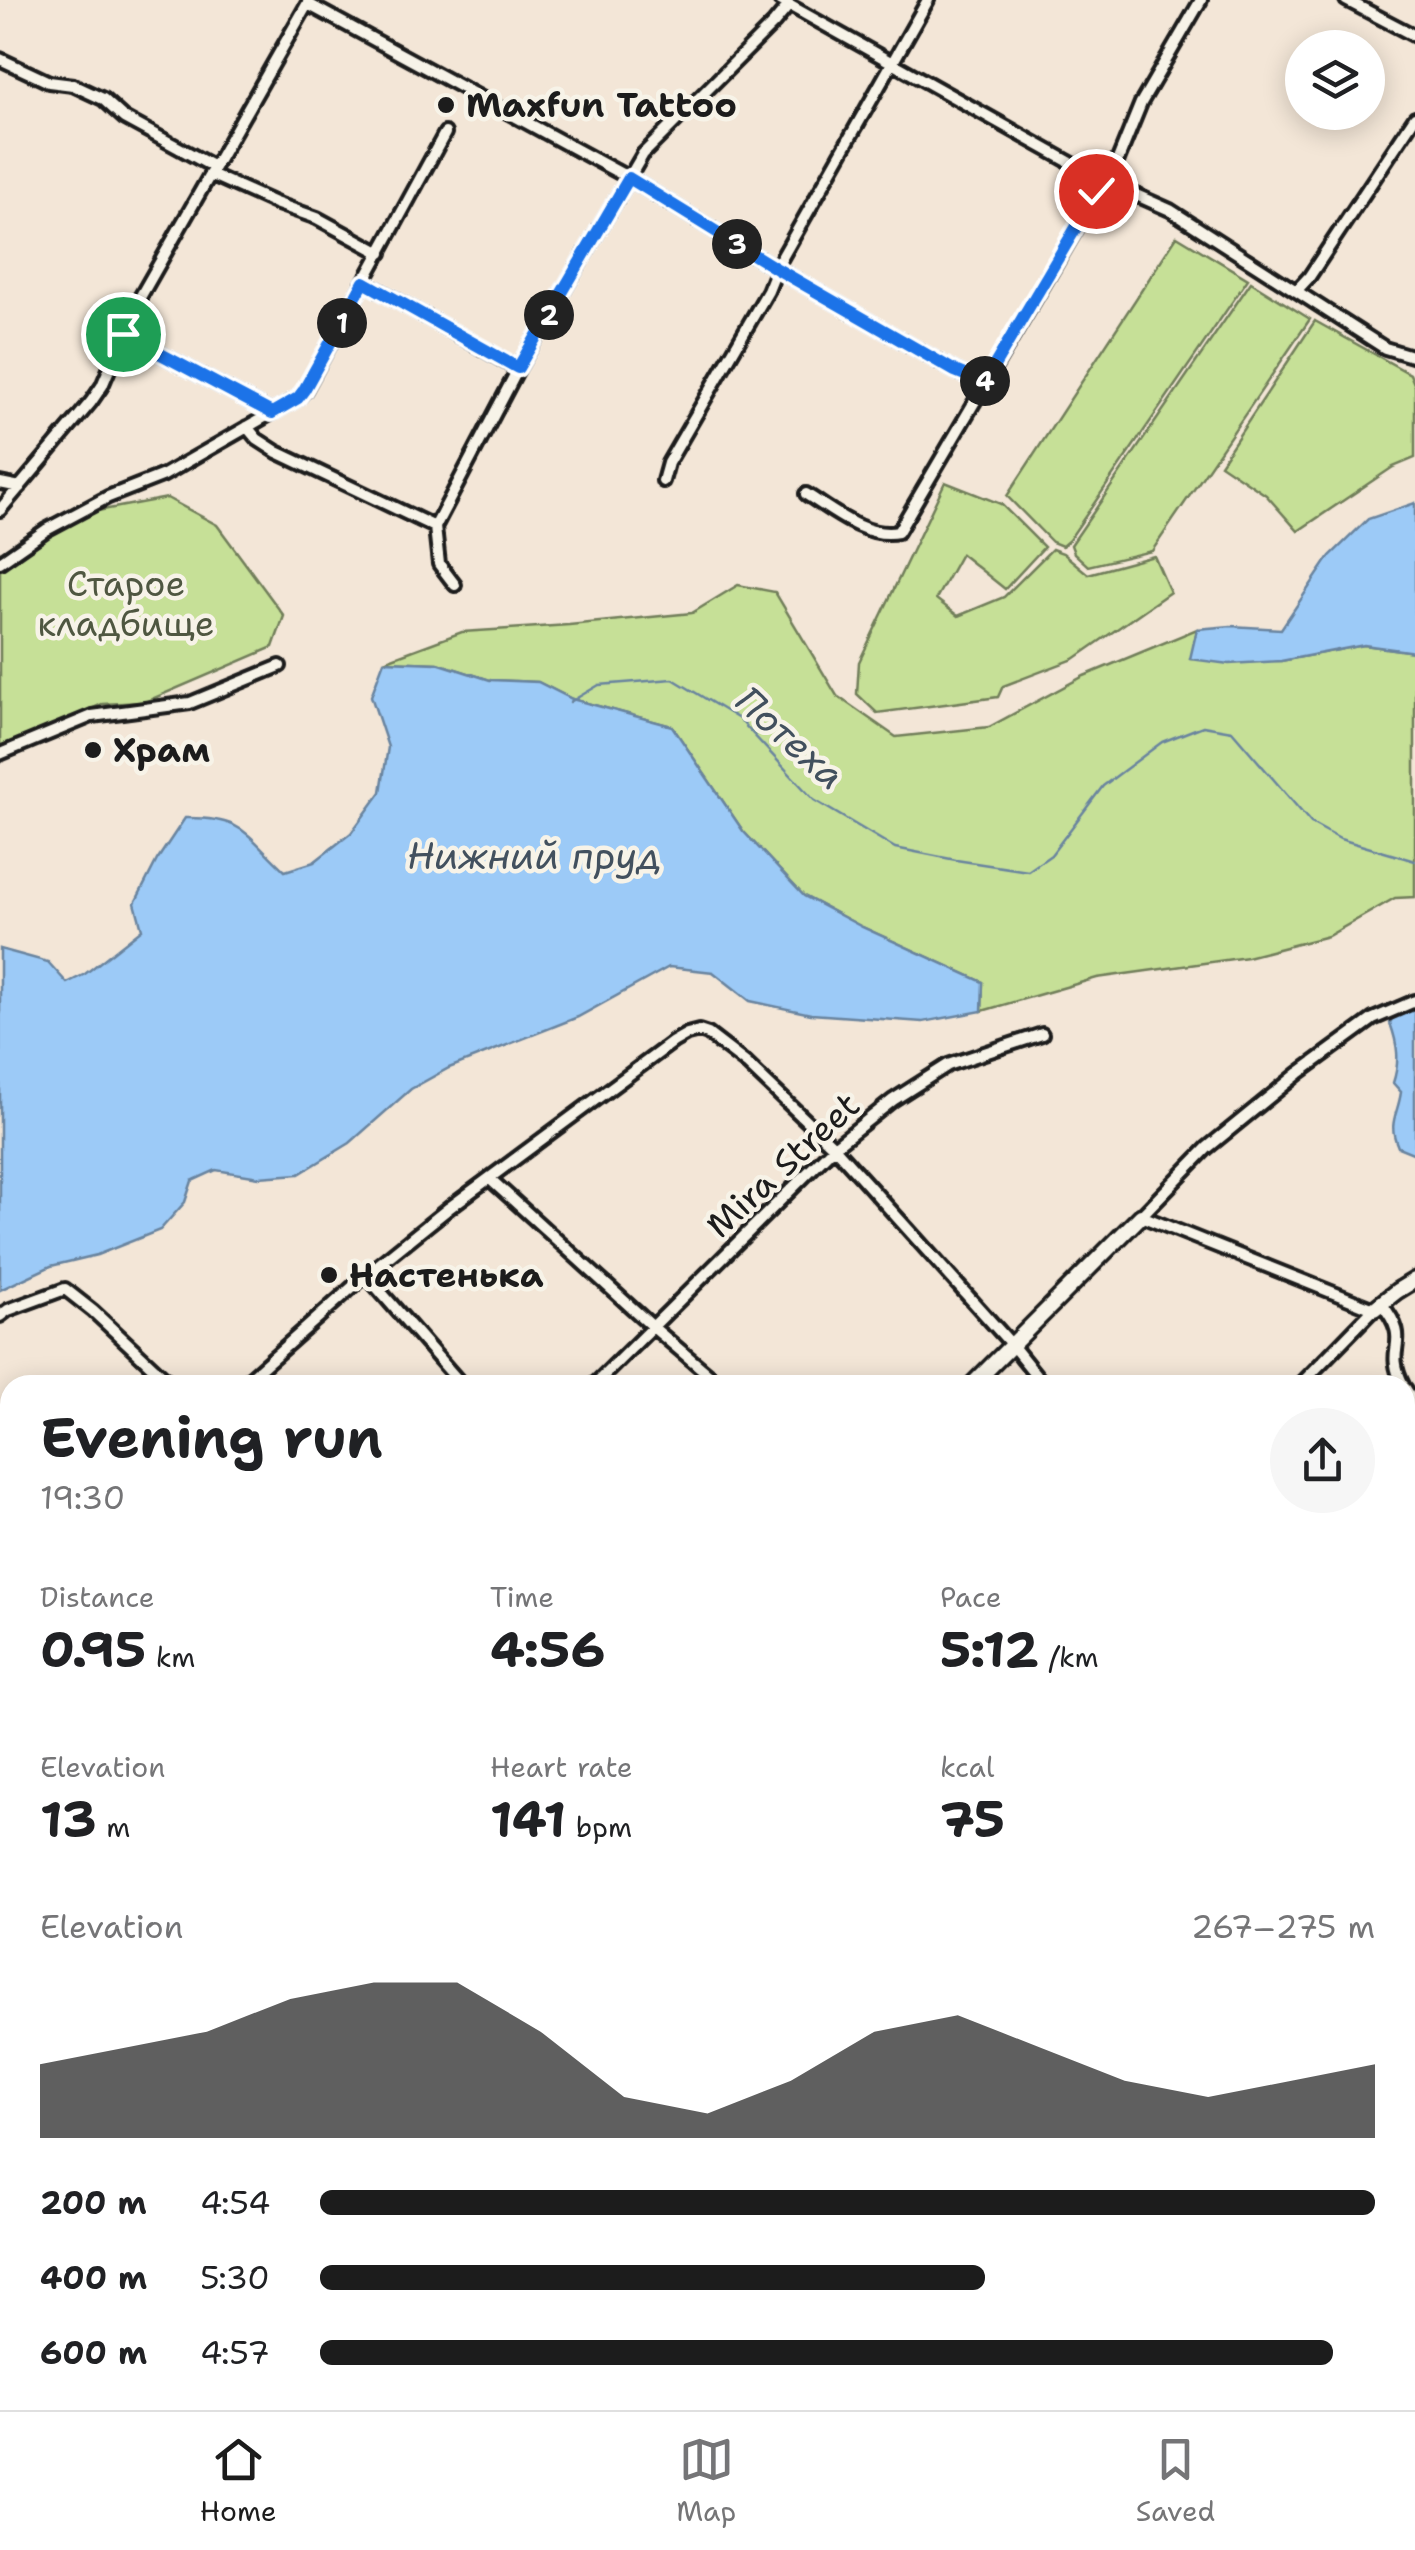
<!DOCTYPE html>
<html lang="en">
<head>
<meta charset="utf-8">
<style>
  body { margin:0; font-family:"Shantell Sans",sans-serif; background:#f6f6f6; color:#202124; height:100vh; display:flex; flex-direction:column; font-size:38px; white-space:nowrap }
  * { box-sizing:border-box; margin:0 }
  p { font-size:32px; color:#757577 }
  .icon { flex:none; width:55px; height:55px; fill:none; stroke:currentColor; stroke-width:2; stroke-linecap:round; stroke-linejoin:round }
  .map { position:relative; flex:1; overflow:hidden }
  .side { position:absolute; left:0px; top:1375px; width:1415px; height:1035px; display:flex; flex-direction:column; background:#fff; border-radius:30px 30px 0 0; box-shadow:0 5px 25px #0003 }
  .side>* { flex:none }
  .fabs { position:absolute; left:1285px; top:30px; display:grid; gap:20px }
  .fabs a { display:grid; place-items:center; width:100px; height:100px; border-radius:50%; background:#fff; box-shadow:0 5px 25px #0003; font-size:50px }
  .pin { position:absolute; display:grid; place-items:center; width:85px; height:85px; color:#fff; margin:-42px; border:5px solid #fff; border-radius:50%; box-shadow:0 2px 10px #0007 }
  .km { position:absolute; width:50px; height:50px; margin:-25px; border-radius:50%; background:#222; color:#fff; font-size:28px; line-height:50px; text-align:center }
  .round { display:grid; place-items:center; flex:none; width:105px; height:105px; border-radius:52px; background:#f6f6f6 }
  .overview { display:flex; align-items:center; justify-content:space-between; height:170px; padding:0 40px }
  h1 { font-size:55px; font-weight:700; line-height:75px }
  .metrics { display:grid; grid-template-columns:repeat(3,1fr); gap:15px; height:170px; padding:10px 40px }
  .metrics div { display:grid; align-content:center }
  .metrics b { font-size:50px; font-weight:700 }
  .metrics small { font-size:28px; font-weight:400 }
  .metrics p { font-size:28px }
  .chart { height:280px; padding:20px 40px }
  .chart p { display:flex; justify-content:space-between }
  .chart svg { width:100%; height:180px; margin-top:10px; fill:#1c1c1c; opacity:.7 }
  ul { padding:0 40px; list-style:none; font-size:32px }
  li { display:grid; grid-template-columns:160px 120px 1fr; align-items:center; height:75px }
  li i { height:25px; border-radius:12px; background:#1c1c1c }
  .dock { display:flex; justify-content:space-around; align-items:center; height:140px; border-top:2px solid #e0e0e0; background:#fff; font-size:28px; color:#757577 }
  .dock a { display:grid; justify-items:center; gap:5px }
  .dock .current { color:#1c1c1c }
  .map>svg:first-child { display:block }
  .built { fill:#eed7c3 }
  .green { fill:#c6e097; stroke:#717e5a; stroke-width:2.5 }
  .water { fill:#9ccaf7; stroke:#69849f; stroke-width:2.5 }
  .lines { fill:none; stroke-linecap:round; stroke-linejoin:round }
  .stream { stroke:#69849f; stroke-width:2.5 }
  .street-casing { stroke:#1c1c1c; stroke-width:18 }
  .secondary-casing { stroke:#1c1c1c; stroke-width:21 }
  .street { stroke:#f7f3e8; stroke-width:10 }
  .secondary { stroke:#f7f3e8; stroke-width:14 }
  .route-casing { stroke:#fff; stroke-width:20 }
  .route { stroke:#1a73e8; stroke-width:12 }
  .poi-dot { fill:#1c1c1c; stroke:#f7f3e8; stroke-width:4 }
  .labels { text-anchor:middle; stroke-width:9; stroke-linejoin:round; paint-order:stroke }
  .poi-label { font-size:35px; font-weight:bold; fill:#1c1c1c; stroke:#f7f3e8; text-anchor:start }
  .park-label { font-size:35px; fill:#4f5741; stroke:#f7f3e8 }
  .street-label { font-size:35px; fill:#1c1c1c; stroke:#f7f3e8 }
  .water-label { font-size:38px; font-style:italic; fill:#42505e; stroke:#f7f3e8 }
</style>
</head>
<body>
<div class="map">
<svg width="1415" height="2410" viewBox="0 0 1415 2410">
  <rect width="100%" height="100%" fill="#f3e6d7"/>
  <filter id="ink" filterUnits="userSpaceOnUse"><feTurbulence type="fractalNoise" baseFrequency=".01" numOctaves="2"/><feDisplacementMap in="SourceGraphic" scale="20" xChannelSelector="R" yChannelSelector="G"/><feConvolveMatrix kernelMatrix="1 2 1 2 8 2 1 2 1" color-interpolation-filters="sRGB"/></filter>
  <g filter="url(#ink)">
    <path class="built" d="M10,1736V1847L6,1852L0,1846V1747Z"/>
    <path class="green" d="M1177,236L1248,279L1069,540L1062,546L1052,542L1007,496Z
      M1251,282L1310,319L1152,551L1088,566L1074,553L1071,545Z
      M1315,321L1410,374L1415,386V458L1393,467L1298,531L1266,495L1220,464Z
      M945,482L1001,504L1044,547L1005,589L961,554L936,599L958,616L1004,597L1052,549L1063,553L1088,574L1154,556L1170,592L1074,659L1003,686L998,697L877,713L857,694L859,662Z
      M167,498L217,525L284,616L273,647L145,702L102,704L0,751V563L76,515Z
      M738,585L775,592L837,696L896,737L989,727L1084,676L1197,629L1191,659L1281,661L1364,645L1415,652V897L1395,898L1328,936L1247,957L1097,978L982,1011L983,982L862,927L804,896L743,831L672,726L572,699L538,682L490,680L437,663L384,661L462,632L569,625L692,613Z"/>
    <path class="water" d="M1415,503V652L1364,645L1281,661L1229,664L1190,659L1197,629L1231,626L1281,629L1330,556L1368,519Z
      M384,661L437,663L490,680L538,682L572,699L672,726L743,831L804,896L862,927L983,982L982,1011L923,1022L811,1014L750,1001L713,972L669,967L578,1017L449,1068L411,1089L350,1143L299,1174L259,1177L216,1170L192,1181L185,1202L160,1230L97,1255L51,1266L0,1290V949L48,962L67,983L85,974L142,929L135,903L157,860L185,818C244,817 245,834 285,871L314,862L351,833L381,792L388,747L371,696Z
      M1415,1006V1154L1398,1147C1387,1122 1398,1115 1401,1092L1393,1083C1400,1061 1398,1045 1390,1023L1394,1015Z"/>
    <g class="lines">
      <path class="stream" d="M570,702L599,685L673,679L739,719L814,800L895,848L956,860L1028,871L1051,855L1103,786L1162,742L1203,726L1232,731L1311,823L1340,839L1415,861"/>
      <g class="street-casing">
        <path id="street" d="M780,0L1098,178L1170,210L1385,348L1415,357
          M1346,0L1415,36
          M308,4L629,178L777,269L955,371L984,383
          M0,59L49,82L73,85L103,99L124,118L214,167
          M210,174L275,203L317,218L381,253
          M1108,184L1141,103L1201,0
          M365,282L518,369
          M1296,291L1309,277L1415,117
          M123,334L272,413
          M247,427L257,439L277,452L435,527L439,564L455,585
          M663,481L668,463L768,291L780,261L928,0
          M0,483L20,487
          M806,494C832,510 866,539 898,532L1091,204L1098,178
          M0,510L91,402L102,386L138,301L309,1
          M435,527L518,369L643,154L774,23L789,5
          M0,562L46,530L108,497L164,475L298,398L305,390L445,133
          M0,754L92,716L190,703L280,666
          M490,1179L654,1328L721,1385
          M366,1275L462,1385
          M1381,1303C1415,1346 1382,1343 1403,1385
          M0,1316L8,1310L65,1289L93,1311L172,1385
          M242,1385L366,1275L449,1208L673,1042L687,1034L699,1031L708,1034L747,1064L834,1147L1012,1345L1044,1385
          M594,1385L834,1147L893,1100L948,1065L1042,1034
          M1300,1385L1374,1309L1141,1216L1207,1148L1299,1073L1373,1019L1415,1001
          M1405,1388L1415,1404
          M0,1484L10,1495
          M0,1618L10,1609
          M1405,1687C1415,1661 1397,1631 1415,1606
          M1405,1866L1415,1876
          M0,1881L10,1890
          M0,1992L10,1981
          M1405,2025L1415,2009
          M1405,2078L1415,2087
          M1405,2386L1415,2375
          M539,2400L550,2410
          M973,2400L1008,2410
          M360,2410L370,2400
          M708,2410L718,2400
          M1382,2410L1392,2400"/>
      </g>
      <g class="secondary-casing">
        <path id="secondary" d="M1374,1309L1397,1291L1415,1280
          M972,1385L1141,1216
          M0,2167L10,2177
          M0,2357L10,2347
          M246,2400L256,2410"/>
      </g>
      <use href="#street" class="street"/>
      <use href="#secondary" class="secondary"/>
    </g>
  </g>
  <g class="lines" filter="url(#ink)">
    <g class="route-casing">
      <path id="route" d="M123,334L272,413L298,398L304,390L364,282L518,368L629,178L777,269L955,371L984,383L1090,204L1096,191"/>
    </g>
    <use href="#route" class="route"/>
  </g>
  <g class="poi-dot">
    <circle cx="446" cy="105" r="10"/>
    <circle cx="93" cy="750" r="10"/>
    <circle cx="329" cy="1275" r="10"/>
  </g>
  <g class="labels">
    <g class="poi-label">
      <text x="466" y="117">Maxfun Tattoo</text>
      <text x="113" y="762">Храм</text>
      <text x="349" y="1287">Настенька</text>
    </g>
    <g class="park-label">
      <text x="126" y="596">Старое<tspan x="126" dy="40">кладбище</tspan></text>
    </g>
    <g class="street-label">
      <text transform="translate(783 1165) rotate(-43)" y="12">Mira Street</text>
    </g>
    <g class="water-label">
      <text transform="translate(790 738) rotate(42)" y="13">Потеха</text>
      <text x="534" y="869">Нижний пруд</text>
    </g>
  </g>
</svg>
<div class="fabs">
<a><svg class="icon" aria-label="layers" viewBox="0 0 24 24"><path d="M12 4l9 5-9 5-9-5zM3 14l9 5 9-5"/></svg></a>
</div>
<div class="pin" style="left:123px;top:334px;background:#1e9e55"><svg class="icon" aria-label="arrive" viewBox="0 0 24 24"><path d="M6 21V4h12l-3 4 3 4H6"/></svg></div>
<div class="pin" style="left:1096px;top:191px;background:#d93025"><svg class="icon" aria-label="check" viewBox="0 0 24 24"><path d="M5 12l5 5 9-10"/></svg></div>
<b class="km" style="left:342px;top:323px">1</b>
<b class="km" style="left:549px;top:315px">2</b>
<b class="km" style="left:737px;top:244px">3</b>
<b class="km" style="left:985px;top:381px">4</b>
<section class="side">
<div class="overview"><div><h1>Evening run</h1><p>19:30</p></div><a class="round"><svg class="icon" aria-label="share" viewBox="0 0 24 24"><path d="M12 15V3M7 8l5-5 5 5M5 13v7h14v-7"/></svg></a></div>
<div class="metrics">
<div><p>Distance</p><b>0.95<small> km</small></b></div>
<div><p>Time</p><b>4:56</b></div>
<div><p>Pace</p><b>5:12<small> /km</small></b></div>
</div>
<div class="metrics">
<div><p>Elevation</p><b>13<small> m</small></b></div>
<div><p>Heart rate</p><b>141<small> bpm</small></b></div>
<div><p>kcal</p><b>75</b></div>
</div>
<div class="chart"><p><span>Elevation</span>267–275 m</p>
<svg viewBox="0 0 160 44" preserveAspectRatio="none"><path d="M0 44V26L10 22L20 18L30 10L40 6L50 6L60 18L70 34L80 38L90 30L100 18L110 14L120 22L130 30L140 34L150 30L160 26V44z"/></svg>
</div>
<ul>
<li><b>200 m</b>4:54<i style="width:100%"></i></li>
<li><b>400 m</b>5:30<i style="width:63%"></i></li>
<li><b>600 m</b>4:57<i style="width:96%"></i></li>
</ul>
</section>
</div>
<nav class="dock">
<a class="current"><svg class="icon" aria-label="home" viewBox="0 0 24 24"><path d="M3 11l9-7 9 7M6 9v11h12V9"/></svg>Home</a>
<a><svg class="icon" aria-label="map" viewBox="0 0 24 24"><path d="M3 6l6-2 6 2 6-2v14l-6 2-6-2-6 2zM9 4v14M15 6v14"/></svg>Map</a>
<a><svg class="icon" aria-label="saved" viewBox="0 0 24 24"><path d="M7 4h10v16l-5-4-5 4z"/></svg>Saved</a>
</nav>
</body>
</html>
